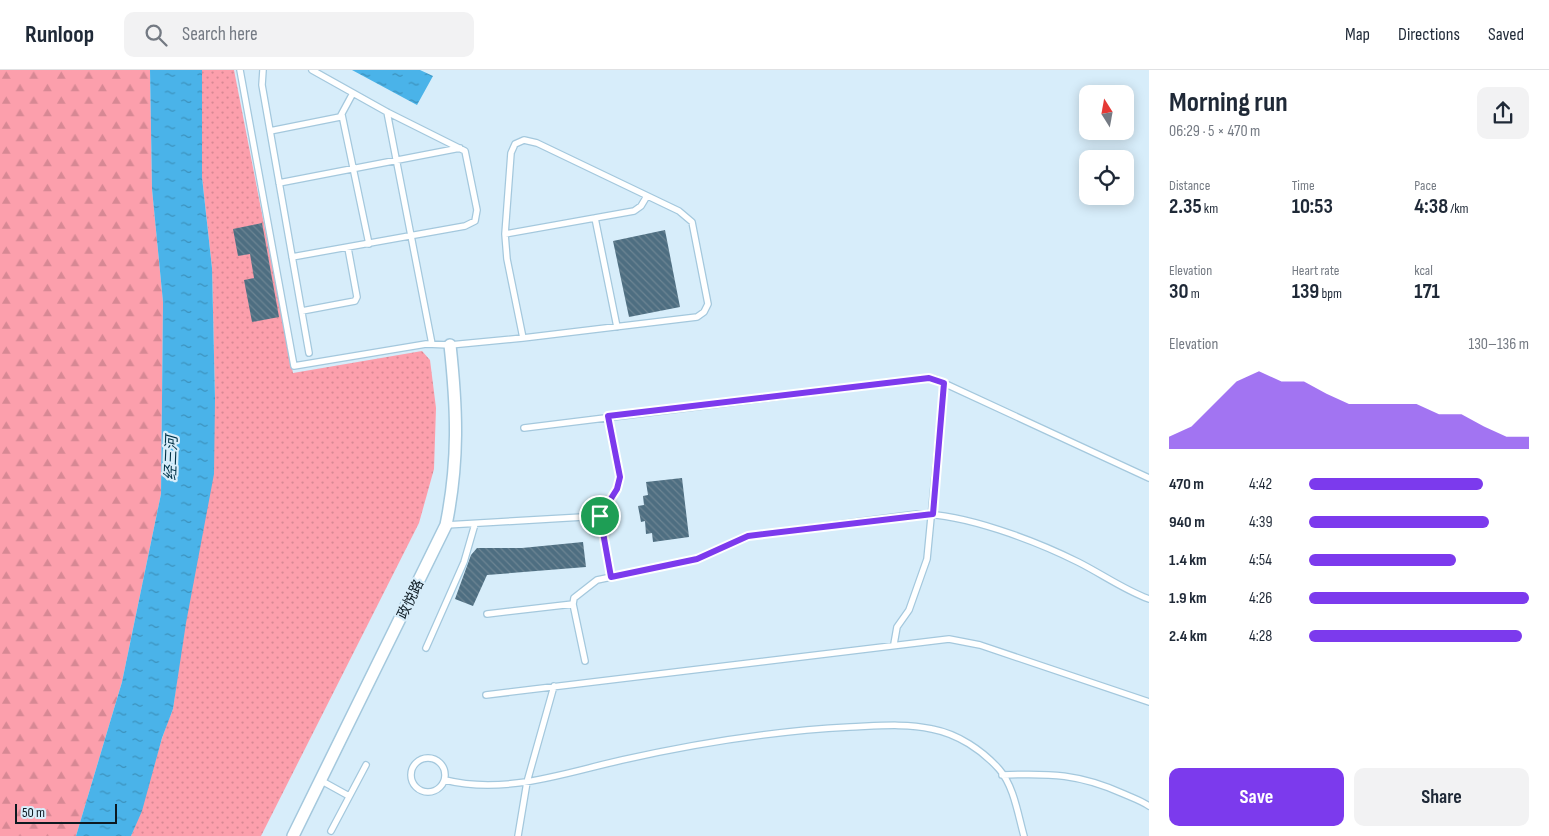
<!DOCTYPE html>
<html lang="en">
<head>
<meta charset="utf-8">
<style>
  body { margin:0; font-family:"Sofia Sans Condensed","Noto Sans SC",sans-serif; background:#f2f2f3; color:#1f2937; height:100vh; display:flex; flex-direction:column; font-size:19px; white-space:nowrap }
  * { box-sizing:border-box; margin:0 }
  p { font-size:16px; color:#747a83 }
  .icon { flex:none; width:28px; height:28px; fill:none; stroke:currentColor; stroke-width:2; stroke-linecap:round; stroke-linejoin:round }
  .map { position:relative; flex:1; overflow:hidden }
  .sheet { display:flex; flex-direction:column; background:#fff; width:400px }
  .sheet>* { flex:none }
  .needle { width:32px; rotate:349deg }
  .fabs { position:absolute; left:1079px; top:15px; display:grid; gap:10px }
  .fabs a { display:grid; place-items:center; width:55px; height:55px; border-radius:10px; background:#fff; box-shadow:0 2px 12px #0003; font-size:25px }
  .scale { position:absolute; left:15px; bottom:12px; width:102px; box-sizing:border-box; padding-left:5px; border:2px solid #0c1921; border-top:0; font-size:14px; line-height:18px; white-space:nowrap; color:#0c1921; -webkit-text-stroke:4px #d7edfa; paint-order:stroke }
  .pin { position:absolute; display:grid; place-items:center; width:42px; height:42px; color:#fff; margin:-21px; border:2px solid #fff; border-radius:50%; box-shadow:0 1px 5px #0007 }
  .round { display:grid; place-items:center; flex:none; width:52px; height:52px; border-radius:10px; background:#f2f2f3 }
  .headline { display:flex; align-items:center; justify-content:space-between; height:85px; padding:0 20px }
  h1 { font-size:28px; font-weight:700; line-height:38px }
  .figures { display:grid; grid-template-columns:repeat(3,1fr); gap:8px; height:85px; padding:5px 20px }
  .figures div { display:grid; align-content:center }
  .figures b { font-size:21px; font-weight:700 }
  .figures small { font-size:14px; font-weight:400 }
  .figures p { font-size:14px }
  .chart { height:140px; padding:10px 20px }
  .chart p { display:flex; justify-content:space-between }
  .chart svg { width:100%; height:90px; margin-top:5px; fill:#7c3aed; opacity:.7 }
  .button { display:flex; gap:10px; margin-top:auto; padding:10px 20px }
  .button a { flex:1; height:58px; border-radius:10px; background:#7c3aed; color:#fff; font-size:20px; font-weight:700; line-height:58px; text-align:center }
  .button a+a { background:#f2f2f3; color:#1f2937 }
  ul { padding:0 20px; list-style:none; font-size:16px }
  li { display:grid; grid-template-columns:80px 60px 1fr; align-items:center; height:38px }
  li i { height:12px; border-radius:6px; background:#7c3aed }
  header { display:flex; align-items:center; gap:30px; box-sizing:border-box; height:70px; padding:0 25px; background:#fff; border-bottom:1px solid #e0e1e3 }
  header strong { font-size:24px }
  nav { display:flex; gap:28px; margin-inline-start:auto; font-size:18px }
  .search { width:350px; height:45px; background:#f2f2f3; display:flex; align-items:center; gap:12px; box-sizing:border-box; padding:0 18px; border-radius:10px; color:#747a83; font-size:19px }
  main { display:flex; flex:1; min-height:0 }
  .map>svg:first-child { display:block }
  .forest { fill:url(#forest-firs) }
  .park { fill:url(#park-dots) }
  .water { fill:url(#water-ripples) }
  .building { fill:url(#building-back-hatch) }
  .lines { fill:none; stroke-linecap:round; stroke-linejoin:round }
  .service-casing { stroke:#a4c8dd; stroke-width:8 }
  .minor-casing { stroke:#a4c8dd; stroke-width:14 }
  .service { stroke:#fff; stroke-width:5.5 }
  .minor { stroke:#fff; stroke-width:11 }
  .route-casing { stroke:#fff; stroke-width:10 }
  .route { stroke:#7c3aed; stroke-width:6 }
  .labels { text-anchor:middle; stroke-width:4.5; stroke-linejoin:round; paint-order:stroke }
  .street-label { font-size:14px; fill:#0c1921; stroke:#d7edfa }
  .water-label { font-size:15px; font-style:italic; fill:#013146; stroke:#d7edfa }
</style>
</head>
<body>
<header>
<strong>Runloop</strong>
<div class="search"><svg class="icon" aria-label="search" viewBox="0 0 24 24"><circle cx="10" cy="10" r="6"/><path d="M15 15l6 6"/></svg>Search here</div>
<nav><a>Map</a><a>Directions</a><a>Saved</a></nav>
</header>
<main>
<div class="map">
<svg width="1149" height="766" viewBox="0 0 1149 766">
  <defs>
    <pattern id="forest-firs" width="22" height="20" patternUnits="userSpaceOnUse" patternTransform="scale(1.25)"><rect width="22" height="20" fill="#fc9fac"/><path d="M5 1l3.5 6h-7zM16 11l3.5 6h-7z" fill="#d78894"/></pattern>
    <pattern id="park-dots" width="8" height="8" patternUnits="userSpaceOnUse" patternTransform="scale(1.25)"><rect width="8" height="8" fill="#fc9fac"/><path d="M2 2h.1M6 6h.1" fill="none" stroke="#d78894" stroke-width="1.8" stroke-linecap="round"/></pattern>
    <pattern id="water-ripples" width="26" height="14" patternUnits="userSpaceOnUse" patternTransform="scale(1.25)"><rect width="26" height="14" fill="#4ab3e9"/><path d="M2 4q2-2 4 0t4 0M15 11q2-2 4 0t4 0" fill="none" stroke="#3c91bc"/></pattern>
    <pattern id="building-back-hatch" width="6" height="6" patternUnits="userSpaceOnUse" patternTransform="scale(1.25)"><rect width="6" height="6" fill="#4e6e81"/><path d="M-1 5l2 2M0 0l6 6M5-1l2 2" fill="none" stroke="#6d8593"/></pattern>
  </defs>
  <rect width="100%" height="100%" fill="#d7edfa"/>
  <path class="forest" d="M0,0H150L152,119L163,232L161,424L122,612L76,766H0Z"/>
  <path class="park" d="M202,0H234L293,303L422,281L430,290L436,338L434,399L419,453L261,766H131C149,725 155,680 173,639L215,329L212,198L202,107Z"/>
  <path class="water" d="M150,0H202V107L212,198L215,329L214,404L186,553L173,639L162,668L142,741L131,766H76L122,612L161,424L163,232L152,119Z
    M352,0H420L433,6L417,35Z"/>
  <path class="building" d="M262,153L279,247L252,252L244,210L254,208L250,184L238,186L233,159Z
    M665,160L680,237L629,247L613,171Z
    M682,408L689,467L653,472L652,463L646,464L645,451L641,452L638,436L644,435L643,426L648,425L646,412Z
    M583,472L586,497L487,505L473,536L455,529L471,485L477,478H522Z"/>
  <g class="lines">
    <g class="service-casing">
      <path id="service" d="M240,0L294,296L426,274L450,275L523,268L697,247L704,242L708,234L692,152L679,141L537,73L524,70L515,74L511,83L505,164L507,189L523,268
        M263,0L262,15L309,283
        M387,42L432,274
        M342,45L369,174
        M270,61L340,47L353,23
        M279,113L460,78
        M595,148L617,257
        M505,164L634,141L641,136L647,126
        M292,187L465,156L475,151L477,140L465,81L387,42L312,0
        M302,241L355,231L357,227L348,178
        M608,346L620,407L617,419L600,446L611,507
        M524,358L929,308L935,309L1149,408
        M446,455L600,446
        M487,544L573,534
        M894,574L897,557L909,540L927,489L944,313
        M426,578L464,492L475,454
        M585,591L573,534L574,528L597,510L697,489L748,466L917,444C963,443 1036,471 1078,492C1102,504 1124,520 1149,529
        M486,625L949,569L980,575L1149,632
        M411 705a17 17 0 1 1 34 0a17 17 0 1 1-34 0Z
        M1002,705C1050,703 1080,704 1124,724C1133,728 1142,731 1149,736
        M320,710L349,726
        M445,710C505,725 564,703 622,690C697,673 773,661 850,657C877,656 905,653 932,659C958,664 982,680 999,699C1014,716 1018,745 1024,766
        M331,761L366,695
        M518,766L527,712L554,616"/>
    </g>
    <g class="minor-casing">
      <path id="minor" d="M293,766L446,455C459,391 457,339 450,275"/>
    </g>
    <use href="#service" class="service"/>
    <use href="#minor" class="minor"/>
  </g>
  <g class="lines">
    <g class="route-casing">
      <path id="route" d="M929,308L944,313L933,444L748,466L697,489L611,507L600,446L617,419L620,407L608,346Z"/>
    </g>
    <use href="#route" class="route"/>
  </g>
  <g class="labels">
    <g class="street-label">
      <text transform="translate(410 529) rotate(-64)" y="5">政悦路</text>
    </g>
    <g class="water-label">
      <text transform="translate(171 388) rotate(-88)" y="5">经三河</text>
    </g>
  </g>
</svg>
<div class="fabs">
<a><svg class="needle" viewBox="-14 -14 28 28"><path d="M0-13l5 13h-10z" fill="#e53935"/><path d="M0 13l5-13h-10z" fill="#747a83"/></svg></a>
<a><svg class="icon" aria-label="locate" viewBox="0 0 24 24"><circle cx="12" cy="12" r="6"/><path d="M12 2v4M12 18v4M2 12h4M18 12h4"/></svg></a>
</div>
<div class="scale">50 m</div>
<div class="pin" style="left:600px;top:446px;background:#1e9e55"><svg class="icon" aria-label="arrive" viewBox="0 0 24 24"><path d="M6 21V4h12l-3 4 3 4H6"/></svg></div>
</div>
<section class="sheet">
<div class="headline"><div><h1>Morning run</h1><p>06:29 · 5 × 470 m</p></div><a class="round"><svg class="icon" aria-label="share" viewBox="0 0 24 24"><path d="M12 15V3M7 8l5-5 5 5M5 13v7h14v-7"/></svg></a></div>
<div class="figures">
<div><p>Distance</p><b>2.35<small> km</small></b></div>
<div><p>Time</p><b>10:53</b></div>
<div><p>Pace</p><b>4:38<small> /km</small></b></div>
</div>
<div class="figures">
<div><p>Elevation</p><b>30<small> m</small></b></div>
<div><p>Heart rate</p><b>139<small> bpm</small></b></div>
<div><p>kcal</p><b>171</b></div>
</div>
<div class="chart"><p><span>Elevation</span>130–136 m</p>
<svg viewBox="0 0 160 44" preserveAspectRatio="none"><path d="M0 44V38L10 33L20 22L30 11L40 6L50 11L60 11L70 17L80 22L90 22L100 22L110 22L120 27L130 27L140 33L150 38L160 38V44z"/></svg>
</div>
<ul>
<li><b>470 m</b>4:42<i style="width:79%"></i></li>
<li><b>940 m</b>4:39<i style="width:82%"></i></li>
<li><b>1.4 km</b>4:54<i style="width:67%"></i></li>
<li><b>1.9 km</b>4:26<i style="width:100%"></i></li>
<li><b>2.4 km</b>4:28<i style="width:97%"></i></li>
</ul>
<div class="button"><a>Save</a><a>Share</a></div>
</section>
</main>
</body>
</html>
